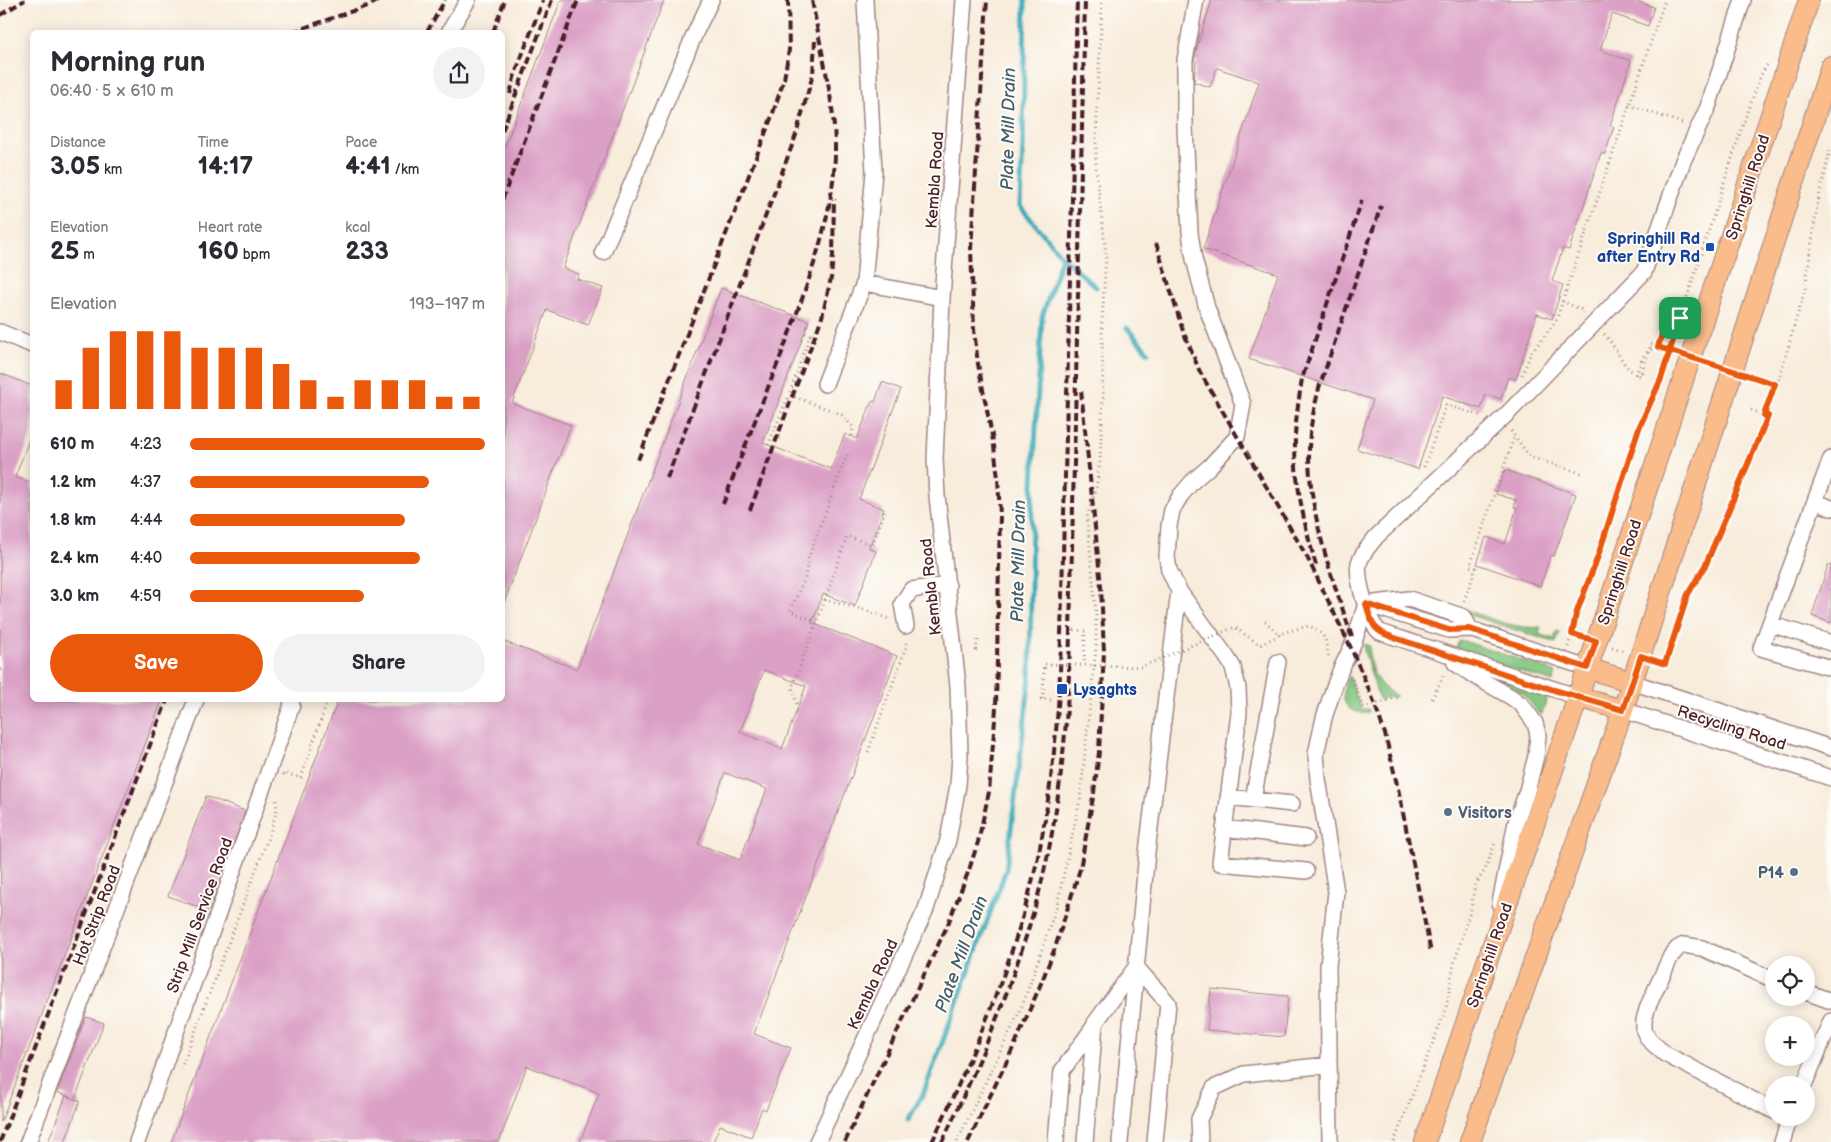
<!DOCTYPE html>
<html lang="en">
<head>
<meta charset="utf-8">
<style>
  body { margin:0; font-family:"Balsamiq Sans",sans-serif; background:#f2f2f3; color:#2b2b33; height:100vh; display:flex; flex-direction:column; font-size:19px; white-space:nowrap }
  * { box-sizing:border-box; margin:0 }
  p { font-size:16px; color:#7c7c81 }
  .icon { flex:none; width:28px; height:28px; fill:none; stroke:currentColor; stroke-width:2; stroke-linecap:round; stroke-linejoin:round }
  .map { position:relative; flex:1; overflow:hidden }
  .sheet { position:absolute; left:30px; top:30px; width:475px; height:672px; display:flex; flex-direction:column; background:#fff; border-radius:8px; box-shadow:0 2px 12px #0003 }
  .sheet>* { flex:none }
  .fabs { position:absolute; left:1765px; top:956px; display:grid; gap:10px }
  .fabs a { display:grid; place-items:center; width:50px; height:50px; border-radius:50%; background:#fff; box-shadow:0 2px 12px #0003; font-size:25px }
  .pin { position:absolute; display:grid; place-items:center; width:42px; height:42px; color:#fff; margin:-21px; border-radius:10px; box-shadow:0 2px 8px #0006 }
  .round { display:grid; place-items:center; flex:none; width:52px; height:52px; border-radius:26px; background:#f2f2f3 }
  .summary { display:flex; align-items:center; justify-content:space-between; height:85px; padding:0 20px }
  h1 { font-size:28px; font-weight:700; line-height:38px }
  .metrics { display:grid; grid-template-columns:repeat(3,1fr); gap:8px; height:85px; padding:5px 20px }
  .metrics div { display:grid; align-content:center }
  .metrics b { font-size:25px; font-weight:700 }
  .metrics small { font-size:14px; font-weight:400 }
  .metrics p { font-size:14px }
  .chart { height:140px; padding:10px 20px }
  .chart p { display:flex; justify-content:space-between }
  .chart svg { width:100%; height:90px; margin-top:5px; stroke:#ea580c; stroke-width:6 }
  .button { display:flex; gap:10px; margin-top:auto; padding:10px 20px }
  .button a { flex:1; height:58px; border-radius:30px; background:#ea580c; color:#fff; font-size:20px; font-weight:700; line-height:58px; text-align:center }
  .button a+a { background:#f2f2f3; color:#2b2b33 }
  ul { padding:0 20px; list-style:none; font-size:16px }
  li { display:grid; grid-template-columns:80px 60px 1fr; align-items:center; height:38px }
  li i { height:12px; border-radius:6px; background:#ea580c }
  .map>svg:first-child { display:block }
  .green { fill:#84c882; stroke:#677456 }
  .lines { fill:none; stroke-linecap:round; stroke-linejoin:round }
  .stream { stroke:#3babb9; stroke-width:5 }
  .building { fill:#dba0c6; fill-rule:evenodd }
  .minor-casing { stroke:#a18683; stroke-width:18 }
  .major-casing { stroke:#a18683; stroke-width:22 }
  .path { stroke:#a18683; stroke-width:3; stroke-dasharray:1 4; stroke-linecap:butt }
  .minor { stroke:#fff; stroke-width:15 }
  .major { stroke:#f9bc8a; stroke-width:20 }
  .rail { stroke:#4a1f2b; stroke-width:4; stroke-dasharray:8 4; stroke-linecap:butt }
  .path-bridge { stroke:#a18683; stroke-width:3; stroke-dasharray:1 4; stroke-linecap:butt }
  .route-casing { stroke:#fff; stroke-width:10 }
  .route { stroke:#ea580c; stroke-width:6 }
  .transit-dot { fill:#1a4fb4; stroke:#fdfcf7; stroke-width:2 }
  .service-dot { fill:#5c6f8a; stroke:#fdfcf7; stroke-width:2 }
  .labels { text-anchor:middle; stroke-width:4; stroke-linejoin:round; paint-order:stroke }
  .street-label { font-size:16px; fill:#4a1f2b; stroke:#fdfcf7 }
  .transit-label { font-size:16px; font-weight:bold; fill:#164399; stroke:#fdfcf7; text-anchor:end }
  .service-label { font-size:16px; font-weight:bold; fill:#4e5e75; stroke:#fdfcf7; text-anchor:start }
  .water-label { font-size:18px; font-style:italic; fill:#435e6b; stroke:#fdfcf7 }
</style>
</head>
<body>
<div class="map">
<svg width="1831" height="1142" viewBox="0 0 1831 1142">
  <rect width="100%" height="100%" fill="#fdfcf7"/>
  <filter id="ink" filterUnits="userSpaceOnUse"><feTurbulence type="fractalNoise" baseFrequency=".02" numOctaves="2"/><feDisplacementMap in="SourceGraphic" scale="10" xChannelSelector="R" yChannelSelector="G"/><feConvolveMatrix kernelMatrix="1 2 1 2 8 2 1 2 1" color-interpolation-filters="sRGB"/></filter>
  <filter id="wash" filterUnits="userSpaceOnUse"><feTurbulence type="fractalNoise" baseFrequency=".0096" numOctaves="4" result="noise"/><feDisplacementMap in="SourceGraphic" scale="20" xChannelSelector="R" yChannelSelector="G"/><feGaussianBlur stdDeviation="1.12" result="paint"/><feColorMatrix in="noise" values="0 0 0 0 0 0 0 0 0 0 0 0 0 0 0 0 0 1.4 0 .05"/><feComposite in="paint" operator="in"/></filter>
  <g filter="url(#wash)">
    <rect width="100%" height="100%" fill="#f8ecdb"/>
    <path class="green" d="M1467,611C1491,618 1517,630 1541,627L1539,634L1554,639L1557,631L1560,632L1556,643L1466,614Z
      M1459,641H1464L1547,669L1556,673L1553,682L1455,650Z
      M1366,644L1370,646C1367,667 1378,688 1397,696L1379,699L1364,651V645Z
      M1478,671L1548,694L1542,714H1539C1522,687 1505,683 1477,672Z
      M1349,676L1361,709H1369V712C1343,716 1338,696 1349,676Z"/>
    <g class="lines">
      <path class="stream" d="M1062,257L1096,287
        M1127,328L1148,352
        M908,1120L924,1092L1006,870L1030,678L1032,501L1042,317L1062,257L1020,206L1023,146L1025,0"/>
    </g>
    <g id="blocks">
      <path class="building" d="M561,0H664L563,268L579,274L577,279L603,288L588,325L547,310L512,403L571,425L504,603L502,154Z
        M1212,0H1633L1654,7L1648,26L1612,14L1600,50L1631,61L1610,126L1614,127L1605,154L1601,153L1569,250L1563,248L1552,281L1563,285L1552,319L1537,314L1516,379L1508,377L1501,399L1486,394L1481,409L1442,396L1418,469L1357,449L1373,400L1249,359L1278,274L1203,249L1259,82L1217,68L1210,87L1194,82L1196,61L1194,60L1198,44Z
        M721,288L809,321L763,443L831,469L845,434L857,439L872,401L875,402L882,382L901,389L859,499L884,509L869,548L876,551L855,606L823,594L812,623L897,656L754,1034L791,1048L766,1110L762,1108L751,1137L720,1125L713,1142H580L599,1093L527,1066L499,1142H171L338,700H502V641L577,669ZM764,670L806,686L782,749L740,732ZM725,773L767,789L740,860L698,844Z
        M0,373L32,386V432L15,477L32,483V700H162L1,1122Z
        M1505,470L1576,494L1554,556L1551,555L1540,586L1477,564L1486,537L1505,544L1517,508L1514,507L1516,500L1496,494Z
        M1828,565L1831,566V623L1812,616Z
        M206,796L245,811L209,911L168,896Z
        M1211,989L1288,996L1284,1037L1207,1030Z
        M86,1017L104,1023L75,1099L57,1092Z
        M66,1096L80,1101L65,1142H48Z"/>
    </g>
  </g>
  <g filter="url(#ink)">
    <use href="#blocks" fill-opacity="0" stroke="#a18683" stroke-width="1"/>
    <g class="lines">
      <g class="minor-casing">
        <path id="minor" d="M1196,0L1185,60V127L1190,233L1194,259L1207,308L1243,404L1237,437L1209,467L1193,481L1181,495L1172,510L1169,526L1167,557L1169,570L1179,591L1226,656L1233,667L1238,688L1239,713L1220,863L1306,871
          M449,32L468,0
          M603,252L696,31L711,0
          M864,283L874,172L865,0
          M0,332L32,345
          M825,384L864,283L942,298
          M1815,501L1831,459
          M1831,508L1815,501L1761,648L1831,668
          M1375,603L1409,599L1464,617L1470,629
          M1366,604L1449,630L1470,629L1587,668
          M1770,624L1831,643
          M906,626L902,604L911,590L948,585
          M1455,663L1476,677L1511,697L1522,705L1535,723L1538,735L1536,756L1527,791L1516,822L1500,903
          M1632,682L1831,748
          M1578,697L1380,632C1368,623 1356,578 1359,563C1362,553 1370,545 1376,537L1508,413L1644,272L1683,161L1708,107L1743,0
          M1623,710L1831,778
          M1228,797L1292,804
          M1253,800L1278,662
          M1224,828L1306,838
          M1774,980L1702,948L1684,945L1678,948L1671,956L1648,1006L1644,1020V1031L1649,1040L1665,1054L1774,1111
          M1806,992L1831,1001
          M1804,1085L1831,1021
          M28,1142L196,700
          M137,1142L292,705L291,700
          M817,1142L926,909L948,840L958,785L960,756L958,686L937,496L935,459L942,298L964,0
          M1056,1142L1062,1071L1095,1025
          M1085,1142L1095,1023L1136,967L1168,1003L1155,1142
          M1120,1142L1147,852L1179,591
          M1200,1142L1199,1119L1214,1088L1244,1074L1328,1065
          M1330,1142L1328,966L1336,892L1318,779L1316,754L1324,718L1333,690L1341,669L1354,642L1366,604
          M1782,1142L1790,1118"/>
      </g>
      <g class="major-casing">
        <path id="major" d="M1587,668L1632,682
          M1578,697L1623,710
          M1425,1142L1578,697L1809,0
          M1470,1142L1623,710L1831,66"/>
      </g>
      <path class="path" d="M1629,105L1685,124
        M1562,301L1582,310L1584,313
        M1668,316L1669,314L1680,318
        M805,333L810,335L789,395L841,414L853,427L852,437
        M1604,334C1617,347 1623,371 1641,376L1642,372
        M1522,375L1531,353L1556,321L1665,0
        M1636,375L1644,355L1672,333L1675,332
        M1751,410L1764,415L1775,385
        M1511,431L1530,457L1584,474
        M768,445L789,395
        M1424,467L1446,405L1482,416
        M825,600L847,536L872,545L885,511
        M1464,601L1476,568L1470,566L1514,437
        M1265,621L1280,635
        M817,622L790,611L805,578L808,559L848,452
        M1074,630L1085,631L1084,665
        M1240,631L1260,645L1285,632L1309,626L1316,629L1325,638L1329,658
        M978,640L976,650L979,651
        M1568,647L1576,614L1598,556L1639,427L1661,379L1742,127L1761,75L1769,62
        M1612,647L1625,651
        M1657,661L1665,664L1688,594L1705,564L1769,413L1805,289L1817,205L1831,147
        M1352,679L1363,707H1367L1399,697
        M1040,699L1054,700
        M1043,699L1044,668
        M1432,699L1445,672
        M797,704L792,687L825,600L868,611L889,619
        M868,752L906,647V639
        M283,775L284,773L301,778L328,700
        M181,1069L270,833L277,809L276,800
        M957,1142L1023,1004L1057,905L1080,800L1096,647V613L1087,517L1096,489L1100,461L1103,398L1102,322L1106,255L1096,167V137L1102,0
        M1394,1142L1446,1009L1454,963L1471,909L1475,885L1485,870L1495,843"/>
      <use href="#minor" class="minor"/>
      <use href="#major" class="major"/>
      <path class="rail" d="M0,15L25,0
        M292,32L370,5L379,0
        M427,32L445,0
        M493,32L505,0
        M510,94L515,74L543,0
        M502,131L552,0
        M502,200L578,0
        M1156,243L1183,331L1200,372L1307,557L1351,648L1373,699L1385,734L1399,793L1431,953
        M638,460L772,116L784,79L789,50L788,0
        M667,478L796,135L813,74L815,41
        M723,504C742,454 761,405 781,355C805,292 836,214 835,146C834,97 820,48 812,0
        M750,510L822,317L831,278L833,255L834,199
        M1316,565C1304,524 1294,480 1295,436C1296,417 1299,398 1302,379L1362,200
        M1352,637C1332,578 1309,515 1309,452C1309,430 1314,409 1319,388L1381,206
        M0,1142L167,700
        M845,1142L948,924L969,870L978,842L989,792L996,708L1000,515L998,478L994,446L978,364L974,330L971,249L987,0
        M932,1142C977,1047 1019,950 1040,847C1051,790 1057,732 1060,674L1077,0
        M942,1142C979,1065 1013,985 1036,903C1057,828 1065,751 1069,674L1085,0
        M968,1142L1016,1042L1042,981L1055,948L1080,869L1094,792L1099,752L1104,652L1101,586L1081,390"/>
      <path class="path-bridge" d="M1658,347L1668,316
        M1642,372L1651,344L1775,385
        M1044,668V664L1141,667L1235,627L1240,631"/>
    </g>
  </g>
  <g class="lines" filter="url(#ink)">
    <g class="route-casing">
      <path id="route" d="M1680,318L1661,379L1639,428L1598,556L1576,614L1572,634L1596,641L1587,668L1470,629L1449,630L1366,604C1372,623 1372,630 1392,637L1554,690L1623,710L1641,656L1665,664L1688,594L1706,564L1768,416L1764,415L1775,384L1658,347L1668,314L1680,318"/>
    </g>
    <use href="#route" class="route"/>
  </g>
  <g class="transit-dot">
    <rect x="1705" y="242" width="10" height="10" rx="2.5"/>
    <rect x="1056" y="683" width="12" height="12" rx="2.5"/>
  </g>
  <g class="service-dot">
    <circle cx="1448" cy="812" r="5"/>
    <circle cx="1794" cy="872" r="5"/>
  </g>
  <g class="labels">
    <g class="street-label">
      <text transform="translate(934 180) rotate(-86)" y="6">Kembla Road</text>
      <text transform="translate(1747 187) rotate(-72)" y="6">Springhill Road</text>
      <text transform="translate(1619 572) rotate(-72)" y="6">Springhill Road</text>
      <text transform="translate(930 587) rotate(-96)" y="6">Kembla Road</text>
      <text transform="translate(1732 727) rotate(18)" y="6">Recycling Road</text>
      <text transform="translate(96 915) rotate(-69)" y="6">Hot Strip Road</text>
      <text transform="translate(199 915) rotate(-70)" y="6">Strip Mill Service Road</text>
      <text transform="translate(1489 955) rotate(-71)" y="6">Springhill Road</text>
      <text transform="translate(872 984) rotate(-65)" y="6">Kembla Road</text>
    </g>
    <g class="transit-label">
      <text x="1700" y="244">Springhill Rd<tspan x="1700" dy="18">after Entry Rd</tspan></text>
      <text x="1073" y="695" text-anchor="start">Lysaghts</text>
    </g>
    <g class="service-label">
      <text x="1458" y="818">Visitors</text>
      <text x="1784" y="878" text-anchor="end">P14</text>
    </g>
    <g class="water-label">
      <text transform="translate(1008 129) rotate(-89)" y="6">Plate Mill Drain</text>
      <text transform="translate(1018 561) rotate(-89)" y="6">Plate Mill Drain</text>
      <text transform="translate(961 954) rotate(-70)" y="6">Plate Mill Drain</text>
    </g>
  </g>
</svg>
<div class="fabs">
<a><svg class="icon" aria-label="locate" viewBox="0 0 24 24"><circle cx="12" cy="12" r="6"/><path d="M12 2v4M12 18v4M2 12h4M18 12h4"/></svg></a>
<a>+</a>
<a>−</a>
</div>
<div class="pin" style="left:1680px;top:318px;background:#1e9e55"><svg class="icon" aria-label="arrive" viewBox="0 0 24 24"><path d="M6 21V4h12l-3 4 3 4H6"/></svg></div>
<section class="sheet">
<div class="summary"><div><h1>Morning run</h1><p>06:40 · 5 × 610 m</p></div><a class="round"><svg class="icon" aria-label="share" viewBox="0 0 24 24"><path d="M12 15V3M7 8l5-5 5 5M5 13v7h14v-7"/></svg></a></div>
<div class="metrics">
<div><p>Distance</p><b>3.05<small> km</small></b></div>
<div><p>Time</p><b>14:17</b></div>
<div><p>Pace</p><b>4:41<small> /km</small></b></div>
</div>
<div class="metrics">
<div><p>Elevation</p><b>25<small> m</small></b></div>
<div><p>Heart rate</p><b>160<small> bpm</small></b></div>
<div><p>kcal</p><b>233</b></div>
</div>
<div class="chart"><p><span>Elevation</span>193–197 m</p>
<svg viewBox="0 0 160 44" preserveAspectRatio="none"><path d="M5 44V30M15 44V14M25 44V6M35 44V6M45 44V6M55 44V14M65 44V14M75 44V14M85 44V22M95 44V30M105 44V38M115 44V30M125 44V30M135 44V30M145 44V38M155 44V38"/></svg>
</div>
<ul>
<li><b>610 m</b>4:23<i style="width:100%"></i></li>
<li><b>1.2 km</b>4:37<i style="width:81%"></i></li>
<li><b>1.8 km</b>4:44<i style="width:73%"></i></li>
<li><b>2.4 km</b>4:40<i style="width:78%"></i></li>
<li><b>3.0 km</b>4:59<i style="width:59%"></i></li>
</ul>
<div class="button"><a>Save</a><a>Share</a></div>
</section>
</div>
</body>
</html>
